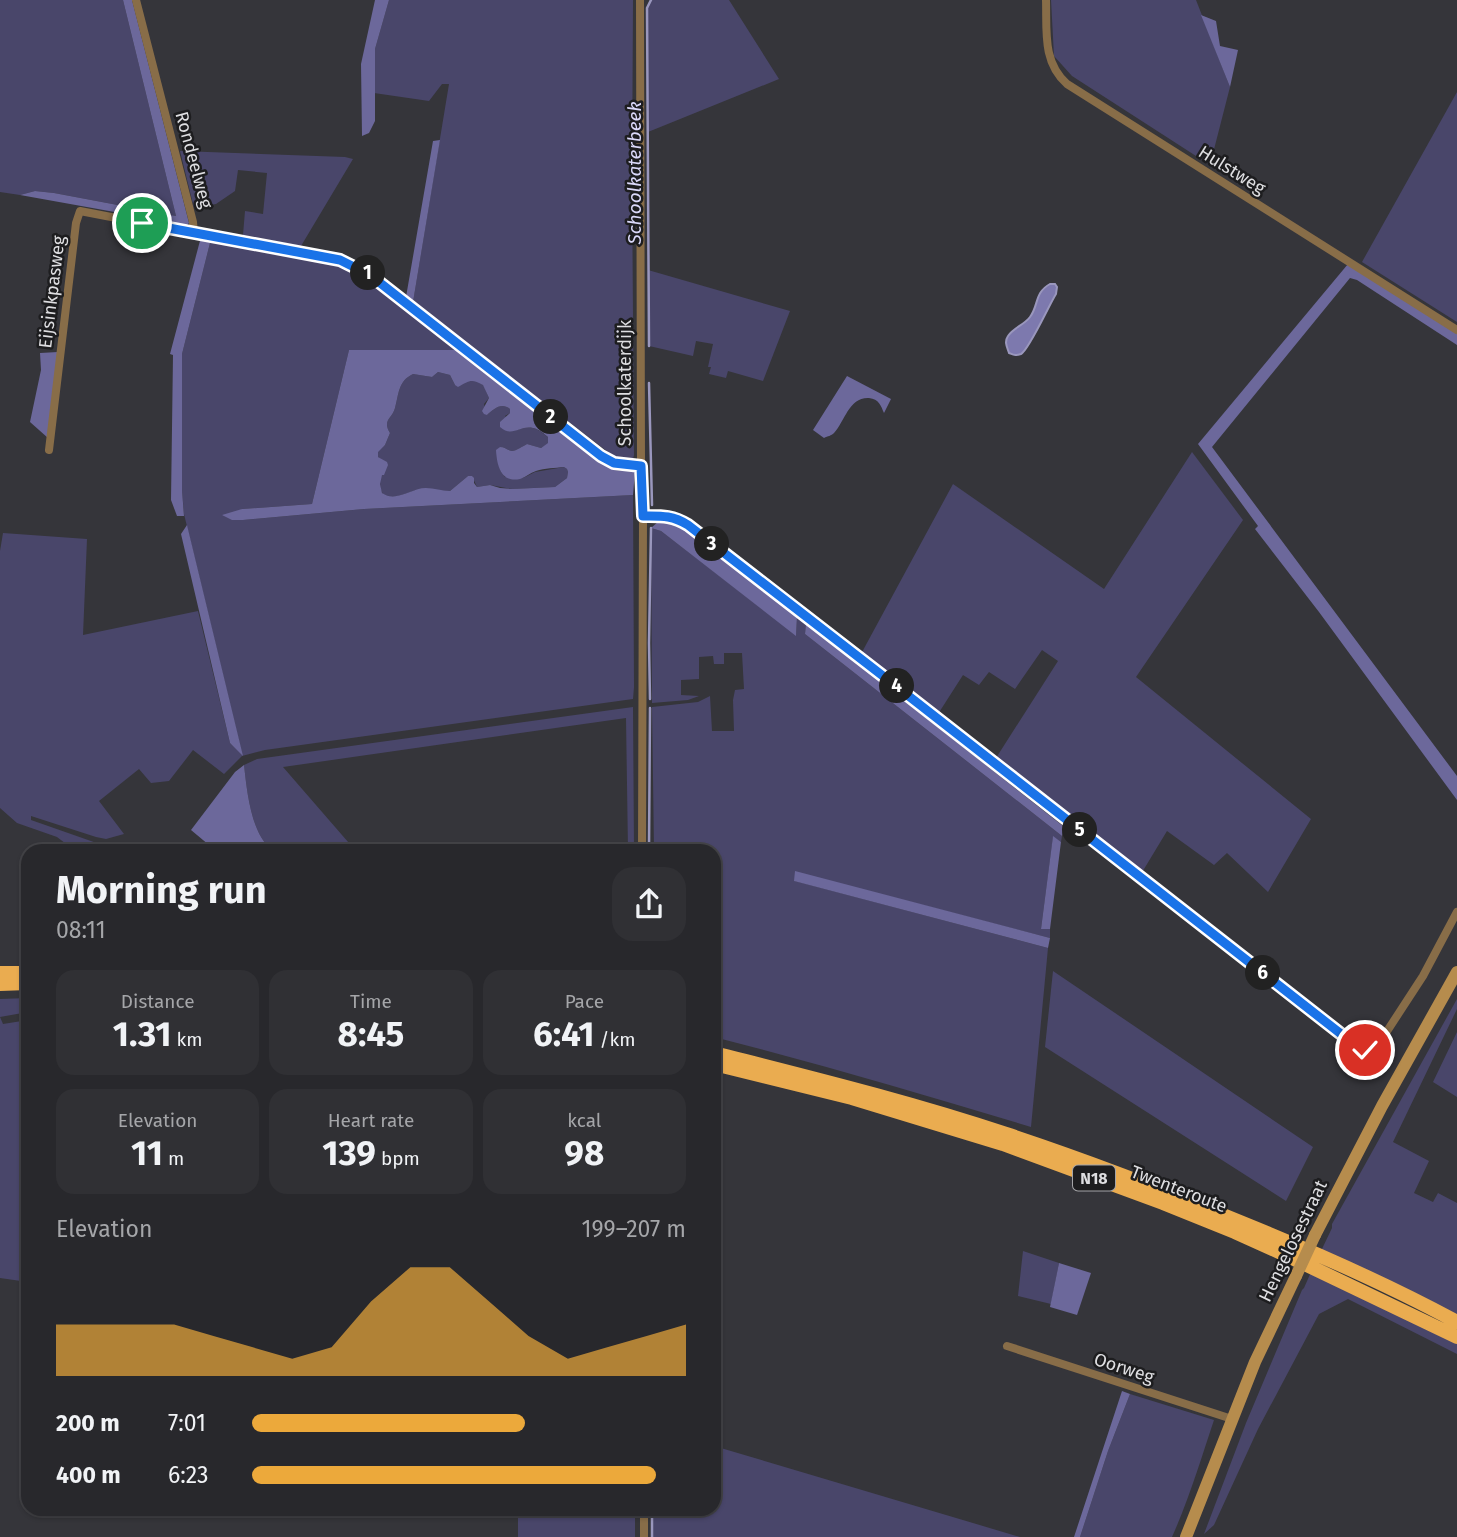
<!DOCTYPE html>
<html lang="en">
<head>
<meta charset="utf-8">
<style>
  body { margin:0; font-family:"Fira Sans",sans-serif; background:#303034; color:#f1f3f6; height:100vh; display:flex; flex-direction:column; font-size:26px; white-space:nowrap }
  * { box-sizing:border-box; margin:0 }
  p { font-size:23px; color:#a5a6a9 }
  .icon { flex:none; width:38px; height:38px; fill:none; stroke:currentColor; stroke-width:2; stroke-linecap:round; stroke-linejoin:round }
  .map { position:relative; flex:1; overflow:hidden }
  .side { position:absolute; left:21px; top:844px; width:700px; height:672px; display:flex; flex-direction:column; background:#28282c; border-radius:21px; box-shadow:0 2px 5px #0004,0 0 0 2px #444448 }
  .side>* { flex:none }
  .pin { position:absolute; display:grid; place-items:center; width:60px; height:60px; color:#fff; margin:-30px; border:4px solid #fff; border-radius:50%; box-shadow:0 2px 7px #0007 }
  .km { position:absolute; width:35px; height:35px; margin:-18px; border-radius:50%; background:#222; color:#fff; font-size:19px; line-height:35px; text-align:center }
  .round { display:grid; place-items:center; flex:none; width:74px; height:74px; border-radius:21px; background:#303034 }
  .summary { display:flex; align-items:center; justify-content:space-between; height:119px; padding:0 35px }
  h1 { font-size:38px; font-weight:700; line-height:52px }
  .stats { display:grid; grid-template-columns:repeat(3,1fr); gap:10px; height:119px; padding:7px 35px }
  .stats div { display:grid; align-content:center; border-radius:18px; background:#303034; text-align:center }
  .stats b { font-size:35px; font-weight:700 }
  .stats small { font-size:19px; font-weight:400 }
  .stats p { font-size:19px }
  .chart { height:196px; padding:14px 35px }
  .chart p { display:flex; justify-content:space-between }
  .chart svg { width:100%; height:126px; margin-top:7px; fill:#eca93b; opacity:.7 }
  ul { padding:0 35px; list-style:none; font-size:23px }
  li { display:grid; grid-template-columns:112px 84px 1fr; align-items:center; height:52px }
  li i { height:18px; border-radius:9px; background:#eca93b }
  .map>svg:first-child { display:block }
  .green { fill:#49466a }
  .forest { fill:#6c689b; fill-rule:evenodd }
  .water { fill:#7d79ae; stroke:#9a97bd; stroke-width:2 }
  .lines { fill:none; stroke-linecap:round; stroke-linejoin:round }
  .stream { stroke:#9a97bd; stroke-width:2.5 }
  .minor { stroke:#886d48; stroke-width:8 }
  .secondary { stroke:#b68c4d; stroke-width:12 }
  .trunk { stroke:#eaac50; stroke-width:14 }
  .secondary-bridge { stroke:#b68c4d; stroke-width:12 }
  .route-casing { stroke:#fff; stroke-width:14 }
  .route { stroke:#1a73e8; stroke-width:9 }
  .labels { text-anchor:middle; stroke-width:5; stroke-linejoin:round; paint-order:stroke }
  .shield { fill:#1d1d1f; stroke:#a4a4a7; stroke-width:2 }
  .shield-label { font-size:16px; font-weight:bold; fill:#dedee1 }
  .street-label { font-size:18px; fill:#dedee1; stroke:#1d1d1f }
  .water-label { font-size:19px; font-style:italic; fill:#dbd9fa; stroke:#1d1d1f }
</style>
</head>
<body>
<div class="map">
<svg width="1457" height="1537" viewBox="0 0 1457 1537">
  <rect width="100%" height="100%" fill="#35353a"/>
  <path class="green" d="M0,0H123L176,216L54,193L35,191L20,195L0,192Z
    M389,0H633L632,180L634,455L632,463L621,462L413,302L449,84H442L429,101L374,93L375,49Z
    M651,0H729L779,79L648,132L647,8Z
    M1051,0H1196L1230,87L1210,165L1072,76L1054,56Z
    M1457,92V322L1362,262Z
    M180,151L345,157L353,159L301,246L243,235L245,211L263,214L267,173L238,170L235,191L216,204L194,208Z
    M211,239L342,263L352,267L459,350H349L312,504L242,509L232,520H243L364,509L633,495L634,687L633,699L265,750L242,756L224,774L193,750L169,781L151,783L139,769L99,801L124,834L106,839L96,837L31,816V820L108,847L105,850H74L57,837L17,823L0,808V551L3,533L87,539L83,635L198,611L230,743L242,754L184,514L182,490V354Z
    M648,270L790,311L763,381L728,371L726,378L709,374L711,367H708L713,344L696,341L693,356L649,346Z
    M438,372L450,375L455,385C464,382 477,376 484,386C486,390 487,394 489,398L484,404L487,415C494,409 501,402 510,409V413L505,416L517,430C533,425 536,428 549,438V443L541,448L527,444C523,446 516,451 512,451C507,450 505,447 500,447C497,459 497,467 505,477L523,478L535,472L564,467L567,469L568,472L567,478L555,487L512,489L490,485L477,487L472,476H468L450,491C440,491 430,489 421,489C412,490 391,502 383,494C377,487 382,469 382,460L378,457V451L385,445L390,433C382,420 392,419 395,408C399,394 398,381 413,374L432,377Z
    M1192,452L1243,520L1136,677L1311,819L1268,892L1227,853L1214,865L1167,831L1141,874L1063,811L997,760L996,758L1058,661L1042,650L1015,689L989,672L979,685L963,675L938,714L861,654L953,484L1104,589Z
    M651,528L661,531L796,635L797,617L806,623L805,634L1062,836L1061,842L1053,837L1041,929H1050V938L795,872V881L1048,948L1031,1127C926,1095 821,1064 714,1037V850H654L652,707L698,702L710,696L712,731H734L733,700L735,690L744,689L742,653H724V664H714L713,656L699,657V679L681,680V695L699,696L688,700L652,703Z
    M633,707L634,850H628L626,718L283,767L355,850H272C251,834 247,791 244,765L257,759Z
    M1053,971L1313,1147L1286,1201L1045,1047Z
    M28,998V1012L0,1017L3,1024L28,1020V1282L0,1278V999Z
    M1457,999V1009L1393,1142L1429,1161L1414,1193L1433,1202L1438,1193L1457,1203V1316L1321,1251L1332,1228V1224Z
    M1457,1032V1097L1433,1082Z
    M1023,1251L1059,1263L1051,1304L1018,1296Z
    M1311,1272L1457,1341V1354L1348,1299L1319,1314L1258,1429L1214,1525L1204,1534L1246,1423L1302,1290L1304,1288Z
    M1130,1394L1214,1420C1201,1459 1189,1499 1172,1537H1080L1108,1451Z
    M714,1446L1020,1537H652V1509L714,1508Z
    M518,1509H635V1537H518Z"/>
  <path class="forest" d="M123,0H132L189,223L187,225L20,195L35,191L54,193L176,216Z
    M375,0H389L375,49V121L369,133L362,136L361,64Z
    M1201,15L1216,21L1220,46L1238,50L1230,87Z
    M440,140L413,302L406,297L433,141Z
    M201,237L211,239L182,354V490L184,516H177L171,500L173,355L170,354Z
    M1348,264L1457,334V345L1357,280L1350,278L1212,447L1457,776V800L1319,612L1255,529L1258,526L1198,444Z
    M349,350H459L613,470L635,471L633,495L364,509L243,520H232L222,515L242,509L312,504ZM438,372L450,375L455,385L458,387C469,381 471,378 483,385L489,398L482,411L484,414L487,415C494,409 501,402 510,409V413L500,422V427C512,438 520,425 533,428C539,429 544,434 548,437V443L541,448L527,444C523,446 516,451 512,451C507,450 505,447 500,447L496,450C497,466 501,483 520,479C526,477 530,473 536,471C545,468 555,468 564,467L567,469L568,472L567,478L555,487L512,489L500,488L490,485L477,487L474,483V478L472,476H468L450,491C442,491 434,488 426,488C411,488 396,503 382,493L380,484L382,475H384L388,465L387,462L378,457V452L385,445L390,433C382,420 392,419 395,408C399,394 398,381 413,374L432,377Z
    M58,352L48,438L30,422L41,370L40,353Z
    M847,376L891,399L884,413C881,406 879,399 869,398C849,397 845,421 834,433C831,436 828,436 824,438L813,430Z
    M659,521L667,522L682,527L797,617L796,636L661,531L651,528Z
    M187,525L243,756L230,743L181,534Z
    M806,623L1063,826L1062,836L805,634Z
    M244,765C247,791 251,834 272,850H256L253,848L240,850H215L191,830L235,772Z
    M1053,836L1061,842L1050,929H1041Z
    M795,871L1050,938L1048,948L794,881Z
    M1059,1263L1091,1273L1077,1315L1050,1307Z
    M1122,1391L1130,1394L1108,1451L1080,1537H1074Z"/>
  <path class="water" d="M1050,284H1055L1057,287L1056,294C1049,305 1029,350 1021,354C1015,356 1014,355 1009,353C1007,347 1004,342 1008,336C1013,328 1024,325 1030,317C1039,305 1034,293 1050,284Z"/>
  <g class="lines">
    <path class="stream" d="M649,346L647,8L651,0
      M649,383L652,505
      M650,699L649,643L651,528
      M649,850L650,708
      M652,1508V1537"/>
    <path class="minor" d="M136,0L193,222L194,233L340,260L371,275L602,456L614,463L641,466
      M640,0L641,466L643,516L642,850
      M1046,0C1047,30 1042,62 1067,84L1457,330
      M49,450L76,223L80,211L194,233
      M643,516C661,516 672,515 688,525L892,683L1359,1048C1368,1050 1373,1049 1380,1042L1423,976L1457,912
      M1007,1346L1232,1419
      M644,1508V1537"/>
    <path class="secondary" d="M1315,1235L1382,1106L1457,972
      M1186,1537L1255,1362L1296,1276"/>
    <path class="trunk" d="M0,973H28
      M0,984L28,983
      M714,1053C812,1078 910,1102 1006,1134C1085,1160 1163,1190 1240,1222C1314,1252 1387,1284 1457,1322
      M714,1064L852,1098L1003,1144L1163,1203L1235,1232L1288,1256L1457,1337"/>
    <path class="secondary-bridge" d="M1296,1276L1315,1235"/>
  </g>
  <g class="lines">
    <g class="route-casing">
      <path id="route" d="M142,223L340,260L370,275L601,456L614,463L641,466L643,516C661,516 672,515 688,525L892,683L1359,1048L1365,1050"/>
    </g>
    <use href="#route" class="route"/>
  </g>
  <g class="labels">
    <rect class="shield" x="1073" y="1165.5" width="42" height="25" rx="5"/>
    <g class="shield-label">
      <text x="1094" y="1184">N18</text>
    </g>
    <g class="street-label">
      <text transform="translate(194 160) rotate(75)" y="6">Rondeelweg</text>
      <text transform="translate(1232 170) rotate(32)" y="6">Hulstweg</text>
      <text transform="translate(52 292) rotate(-83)" y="6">Eijsinkpasweg</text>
      <text transform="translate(625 383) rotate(-90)" y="6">Schoolkaterdijk</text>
      <text transform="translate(1179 1189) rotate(21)" y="6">Twenteroute</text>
      <text transform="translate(1293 1241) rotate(-64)" y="6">Hengelosestraat</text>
      <text transform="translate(1124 1368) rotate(18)" y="6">Oorweg</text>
    </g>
    <g class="water-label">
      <text transform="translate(634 173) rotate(-90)" y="7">Schoolkaterbeek</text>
    </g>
  </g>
</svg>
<div class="pin" style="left:142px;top:223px;background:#1e9e55"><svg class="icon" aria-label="arrive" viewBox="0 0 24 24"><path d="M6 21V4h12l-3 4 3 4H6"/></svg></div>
<div class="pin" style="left:1365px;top:1050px;background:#d93025"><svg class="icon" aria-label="check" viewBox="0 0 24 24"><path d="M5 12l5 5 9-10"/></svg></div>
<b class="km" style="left:368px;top:273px">1</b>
<b class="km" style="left:551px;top:417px">2</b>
<b class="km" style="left:712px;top:544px">3</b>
<b class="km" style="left:897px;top:686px">4</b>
<b class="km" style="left:1080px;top:830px">5</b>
<b class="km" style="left:1263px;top:973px">6</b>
<section class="side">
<div class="summary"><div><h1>Morning run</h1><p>08:11</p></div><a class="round"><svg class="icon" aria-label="share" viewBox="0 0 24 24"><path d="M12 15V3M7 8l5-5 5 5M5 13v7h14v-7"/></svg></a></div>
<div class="stats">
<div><p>Distance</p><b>1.31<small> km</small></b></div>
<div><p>Time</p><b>8:45</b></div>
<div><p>Pace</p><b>6:41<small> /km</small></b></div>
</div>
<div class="stats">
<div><p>Elevation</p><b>11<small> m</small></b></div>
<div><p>Heart rate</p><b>139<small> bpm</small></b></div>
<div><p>kcal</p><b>98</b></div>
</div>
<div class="chart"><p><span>Elevation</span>199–207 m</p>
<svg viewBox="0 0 160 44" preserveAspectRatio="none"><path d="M0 44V26L10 26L20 26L30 26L40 30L50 34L60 38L70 34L80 18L90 6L100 6L110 18L120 30L130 38L140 34L150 30L160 26V44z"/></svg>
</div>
<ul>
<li><b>200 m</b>7:01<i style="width:63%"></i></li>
<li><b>400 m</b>6:23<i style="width:93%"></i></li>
</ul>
</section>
</div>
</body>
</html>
